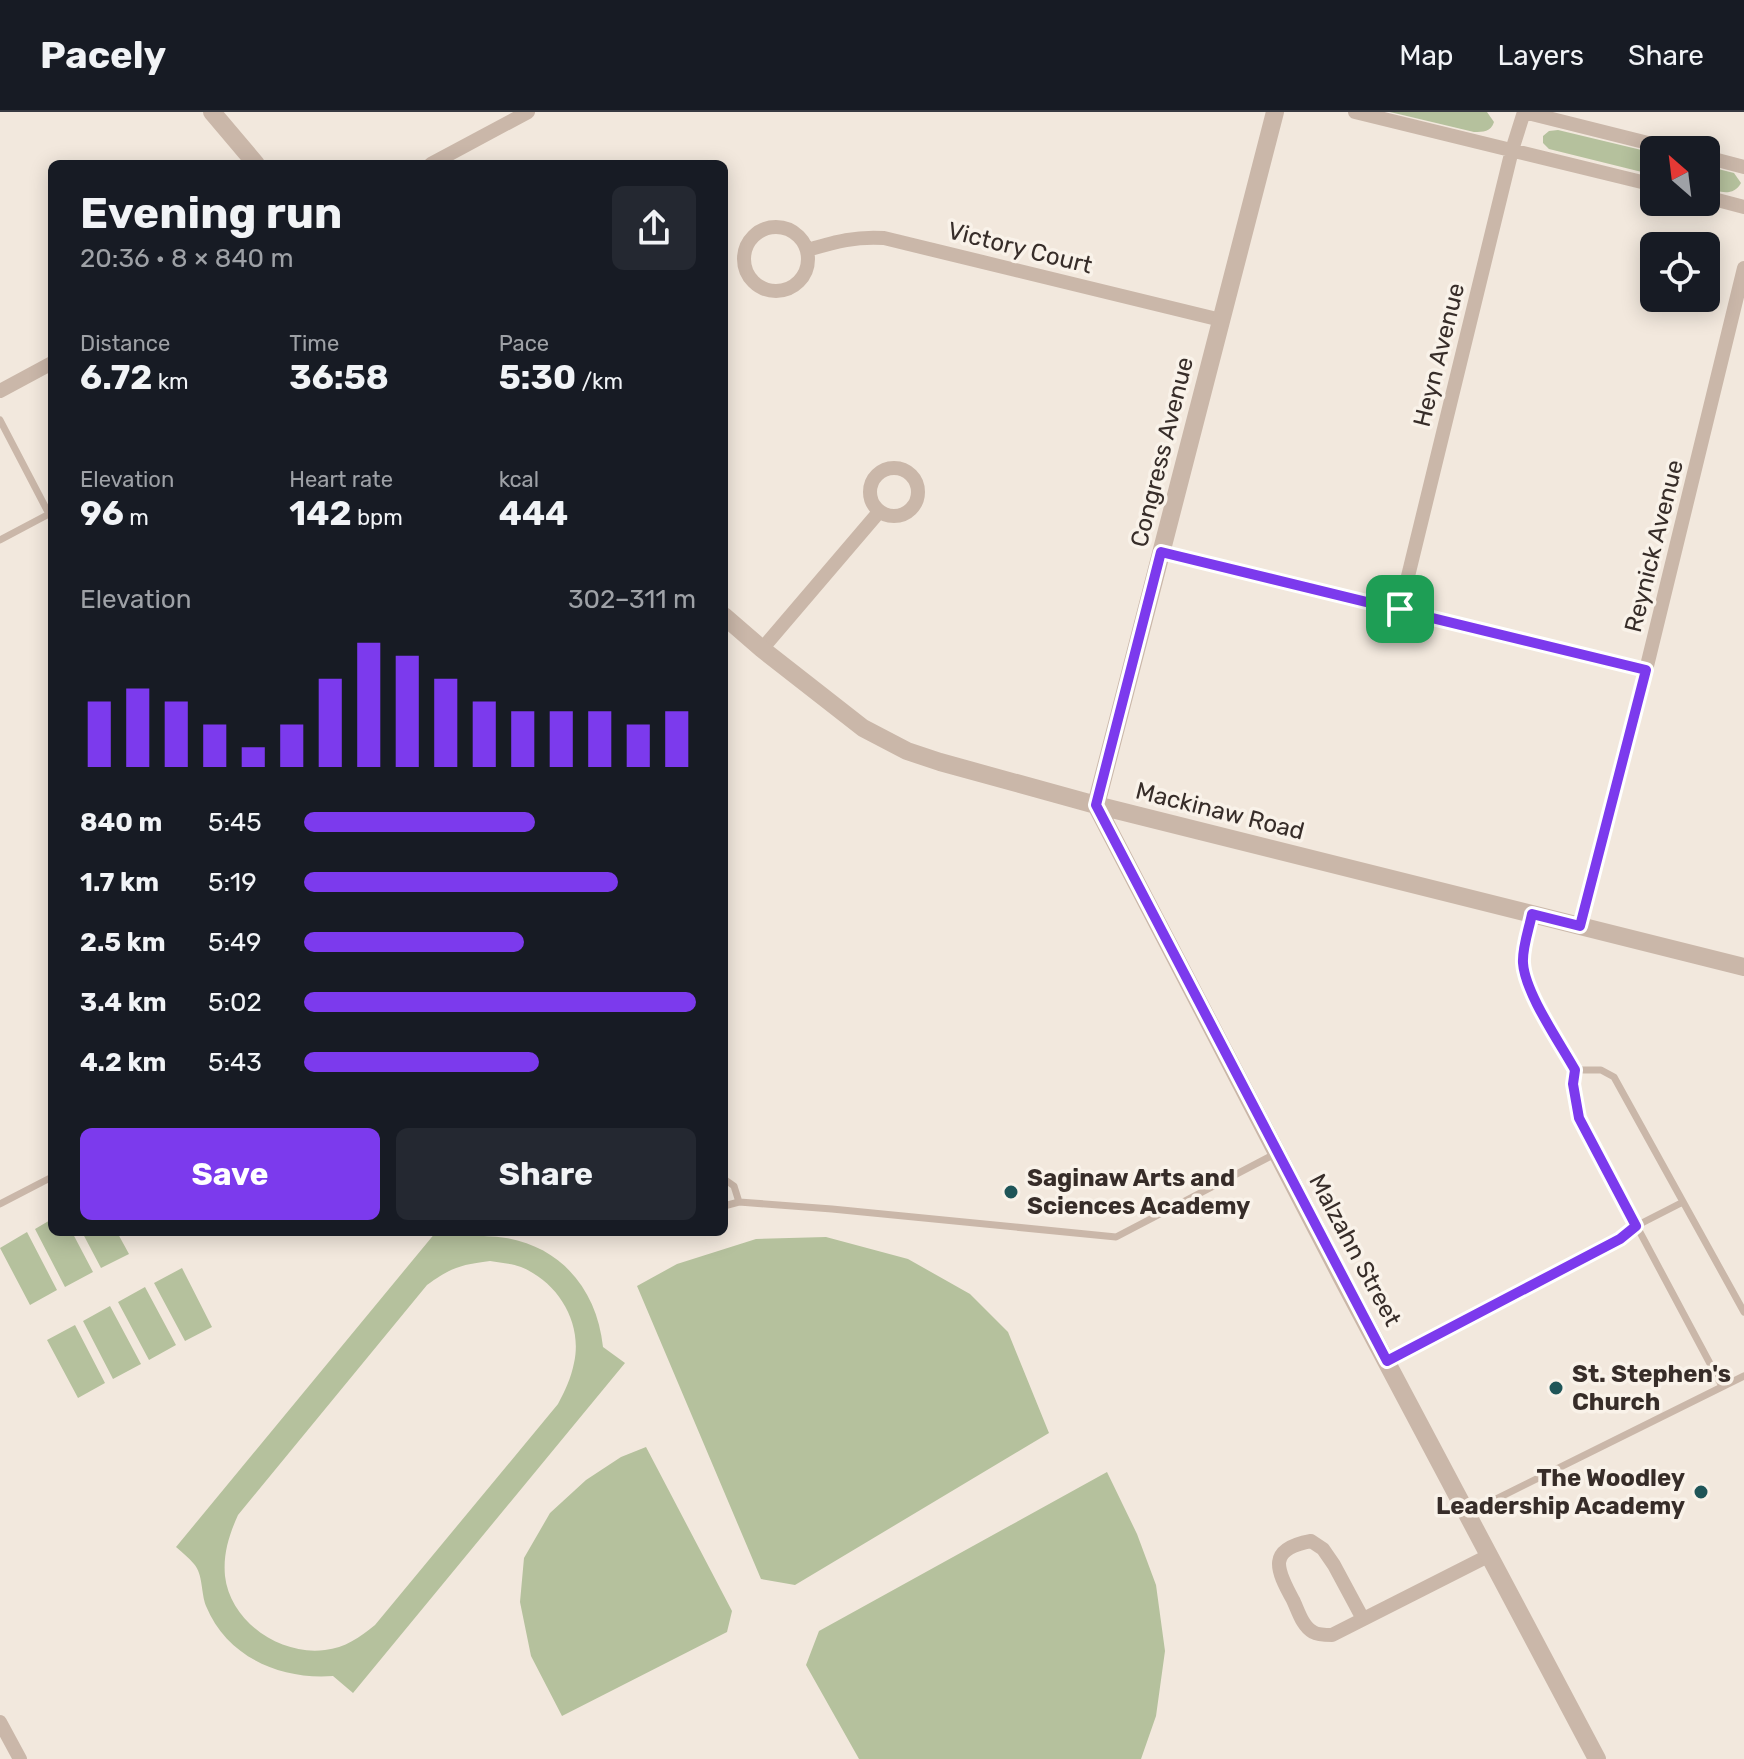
<!DOCTYPE html>
<html lang="en">
<head>
<meta charset="utf-8">
<style>
  body { margin:0; font-family:Rubik,sans-serif; background:#242831; color:#f1f3f6; height:100vh; display:flex; flex-direction:column; font-size:30px; white-space:nowrap }
  * { box-sizing:border-box; margin:0 }
  p { font-size:26px; color:#9ea1a6 }
  .icon { flex:none; width:44px; height:44px; fill:none; stroke:currentColor; stroke-width:2; stroke-linecap:round; stroke-linejoin:round }
  .map { position:relative; flex:1; overflow:hidden }
  .side { position:absolute; left:48px; top:48px; width:680px; height:1076px; display:flex; flex-direction:column; background:#171b24; border-radius:12px; box-shadow:0 4px 20px #0003 }
  .side>* { flex:none }
  .needle { width:52px; rotate:332deg }
  .tools { position:absolute; left:1640px; top:24px; display:grid; gap:16px }
  .tools a { display:grid; place-items:center; width:80px; height:80px; border-radius:12px; background:#171b24; box-shadow:0 4px 20px #0003; font-size:40px }
  .pin { position:absolute; display:grid; place-items:center; width:68px; height:68px; color:#fff; margin:-34px; border-radius:16px; box-shadow:0 4px 12px #0006 }
  .round { display:grid; place-items:center; flex:none; width:84px; height:84px; border-radius:12px; background:#242831 }
  .head { display:flex; align-items:center; justify-content:space-between; height:136px; padding:0 32px }
  h1 { font-size:44px; font-weight:700; line-height:60px }
  .stats { display:grid; grid-template-columns:repeat(3,1fr); gap:12px; height:136px; padding:8px 32px }
  .stats div { display:grid; align-content:center }
  .stats b { font-size:34px; font-weight:700 }
  .stats small { font-size:22px; font-weight:400 }
  .stats p { font-size:22px }
  .chart { height:224px; padding:16px 32px }
  .chart p { display:flex; justify-content:space-between }
  .chart svg { width:100%; height:144px; margin-top:8px; stroke:#7c3aed; stroke-width:6 }
  .cta { display:flex; gap:16px; margin-top:auto; padding:16px 32px }
  .cta a { flex:1; height:92px; border-radius:12px; background:#7c3aed; color:#fff; font-size:32px; font-weight:700; line-height:92px; text-align:center }
  .cta a+a { background:#242831; color:#f1f3f6 }
  ul { padding:0 32px; list-style:none; font-size:26px }
  li { display:grid; grid-template-columns:128px 96px 1fr; align-items:center; height:60px }
  li i { height:20px; border-radius:10px; background:#7c3aed }
  header { display:flex; align-items:center; gap:48px; box-sizing:border-box; height:112px; padding:0 40px; background:#171b24; border-bottom:2px solid #363941 }
  header strong { font-size:38px }
  nav { display:flex; gap:44px; margin-inline-start:auto; font-size:28px }
  .map>svg:first-child { display:block }
  .green { fill:#b5c19d; fill-rule:evenodd }
  .lines { fill:none; stroke-linecap:round; stroke-linejoin:round }
  .service { stroke:#cab7a9; stroke-width:7 }
  .minor { stroke:#cab7a9; stroke-width:14 }
  .tertiary { stroke:#cab7a9; stroke-width:18 }
  .route-casing { stroke:#fff; stroke-width:16 }
  .route { stroke:#7c3aed; stroke-width:10 }
  .poi-dot { fill:#1f5558; stroke:#f9f2e9; stroke-width:3 }
  .labels { text-anchor:middle; stroke-width:7; stroke-linejoin:round; paint-order:stroke }
  .street-label { font-size:24px; fill:#372d29; stroke:#f9f2e9 }
  .poi-label { font-size:24px; font-weight:bold; fill:#372d29; stroke:#f9f2e9; text-anchor:start }
</style>
</head>
<body>
<header>
<strong>Pacely</strong>
<nav><a>Map</a><a>Layers</a><a>Share</a></nav>
</header>
<div class="map">
<svg width="1744" height="1647" viewBox="0 0 1744 1647">
  <rect width="100%" height="100%" fill="#f2e8dd"/>
  <path class="green" d="M1390,0H1487L1494,10C1491,20 1483,20 1474,20Z
    M1558,18L1654,41V63L1549,37L1543,31V24L1549,19Z
    M1706,54L1734,61L1741,71C1733,85 1720,80 1706,76Z
    M52,1107V1120H72L93,1160L65,1175L35,1117Z
    M27,1120L57,1178L30,1193L0,1136Z
    M82,1120H117L129,1142L101,1156Z
    M436,1120H465L468,1123C481,1124 493,1124 506,1126C563,1136 597,1179 603,1235L625,1251L353,1581L333,1564C280,1568 227,1545 206,1494C201,1481 203,1462 194,1452C189,1446 182,1440 176,1435ZM490,1149C500,1151 511,1151 521,1155C558,1170 583,1211 574,1251C571,1266 565,1279 558,1292L375,1513C360,1525 345,1536 325,1538C281,1544 230,1510 225,1464C223,1442 229,1423 238,1403L427,1173C452,1155 460,1153 490,1149Z
    M826,1125L908,1147L970,1182L1008,1220L1049,1321L795,1473L761,1467L637,1174L677,1152L756,1127Z
    M182,1156L212,1215L185,1229L154,1171Z
    M145,1175L176,1233L149,1248L118,1190Z
    M110,1194L141,1252L113,1267L83,1209Z
    M75,1213L105,1271L78,1286L47,1228Z
    M646,1335L732,1499L727,1520L562,1604L531,1544L520,1490L524,1446L550,1401L586,1368L621,1345Z
    M1107,1360L1137,1422L1156,1473L1165,1539L1156,1604L1141,1647H859L806,1553L819,1519Z"/>
  <g class="lines">
    <path class="service" d="M0,308L49,402L0,428
      M1531,803C1528,818 1521,837 1523,852C1526,882 1560,931 1575,958L1573,972L1579,1006L1722,1274
      M1575,958H1601L1614,965L1744,1200
      M724,1067L734,1074L739,1090
      M0,1092L52,1065
      M724,1094L739,1090L832,1097L1116,1125L1275,1042
      M1388,1248L1620,1127L1636,1114L1683,1090
      M1468,1401L1744,1264"/>
    <path class="minor" d="M1355,0L1654,73
      M1524,0L1676,38
      M1706,45L1744,55
      M431,52L528,0
      M1706,85L1744,95
      M744 147a32 32 0 1 1 64 0a32 32 0 1 1-64 0Z
      M807,138C835,130 855,124 884,126L1221,208
      M0,279L52,251
      M870 380a24 24 0 1 1 48 0a24 24 0 1 1-48 0Z
      M1161,440L1646,558
      M1400,497L1512,38L1524,0
      M762,537L879,400
      M1580,814L1646,558L1744,156
      M1363,1507L1334,1453L1323,1437L1311,1429C1267,1437 1276,1457 1293,1488C1298,1498 1302,1514 1313,1520C1318,1523 1326,1523 1332,1523L1490,1443
      M0,1610L20,1647"/>
    <path class="tertiary" d="M212,0L256,52
      M724,504L762,537L863,616L907,639L940,650L1096,693L1744,855
      M1096,693L1342,1166L1597,1647
      M1096,693L1275,0"/>
  </g>
  <g class="lines">
    <g class="route-casing">
      <path id="route" d="M1161,440L1646,558L1580,814L1532,802C1529,817 1522,836 1523,851C1525,881 1560,931 1575,958L1573,972L1579,1006L1636,1114L1620,1127L1387,1249L1096,693Z"/>
    </g>
    <use href="#route" class="route"/>
  </g>
  <g class="poi-dot">
    <circle cx="1011" cy="1080" r="8"/>
    <circle cx="1556" cy="1276" r="8"/>
    <circle cx="1701" cy="1380" r="8"/>
  </g>
  <g class="labels">
    <g class="street-label">
      <text transform="translate(1020 136) rotate(14)" y="8">Victory Court</text>
      <text transform="translate(1439 243) rotate(-76)" y="8">Heyn Avenue</text>
      <text transform="translate(1162 340) rotate(-76)" y="8">Congress Avenue</text>
      <text transform="translate(1654 434) rotate(-76)" y="8">Reynick Avenue</text>
      <text transform="translate(1220 699) rotate(14)" y="8">Mackinaw Road</text>
      <text transform="translate(1355 1138) rotate(62)" y="8">Malzahn Street</text>
    </g>
    <g class="poi-label">
      <text x="1027" y="1074">Saginaw Arts and<tspan x="1027" dy="28">Sciences Academy</tspan></text>
      <text x="1572" y="1270">St. Stephen's<tspan x="1572" dy="28">Church</tspan></text>
      <text x="1685" y="1374" text-anchor="end">The Woodley<tspan x="1685" dy="28">Leadership Academy</tspan></text>
    </g>
  </g>
</svg>
<div class="tools">
<a><svg class="needle" viewBox="-14 -14 28 28"><path d="M0-13l5 13h-10z" fill="#e53935"/><path d="M0 13l5-13h-10z" fill="#9ea1a6"/></svg></a>
<a><svg class="icon" aria-label="locate" viewBox="0 0 24 24"><circle cx="12" cy="12" r="6"/><path d="M12 2v4M12 18v4M2 12h4M18 12h4"/></svg></a>
</div>
<div class="pin" style="left:1400px;top:497px;background:#1e9e55"><svg class="icon" aria-label="arrive" viewBox="0 0 24 24"><path d="M6 21V4h12l-3 4 3 4H6"/></svg></div>
<section class="side">
<div class="head"><div><h1>Evening run</h1><p>20:36 · 8 × 840 m</p></div><a class="round"><svg class="icon" aria-label="share" viewBox="0 0 24 24"><path d="M12 15V3M7 8l5-5 5 5M5 13v7h14v-7"/></svg></a></div>
<div class="stats">
<div><p>Distance</p><b>6.72<small> km</small></b></div>
<div><p>Time</p><b>36:58</b></div>
<div><p>Pace</p><b>5:30<small> /km</small></b></div>
</div>
<div class="stats">
<div><p>Elevation</p><b>96<small> m</small></b></div>
<div><p>Heart rate</p><b>142<small> bpm</small></b></div>
<div><p>kcal</p><b>444</b></div>
</div>
<div class="chart"><p><span>Elevation</span>302–311 m</p>
<svg viewBox="0 0 160 44" preserveAspectRatio="none"><path d="M5 44V24M15 44V20M25 44V24M35 44V31M45 44V38M55 44V31M65 44V17M75 44V6M85 44V10M95 44V17M105 44V24M115 44V27M125 44V27M135 44V27M145 44V31M155 44V27"/></svg>
</div>
<ul>
<li><b>840 m</b>5:45<i style="width:59%"></i></li>
<li><b>1.7 km</b>5:19<i style="width:80%"></i></li>
<li><b>2.5 km</b>5:49<i style="width:56%"></i></li>
<li><b>3.4 km</b>5:02<i style="width:100%"></i></li>
<li><b>4.2 km</b>5:43<i style="width:60%"></i></li>
</ul>
<div class="cta"><a>Save</a><a>Share</a></div>
</section>
</div>
</body>
</html>
